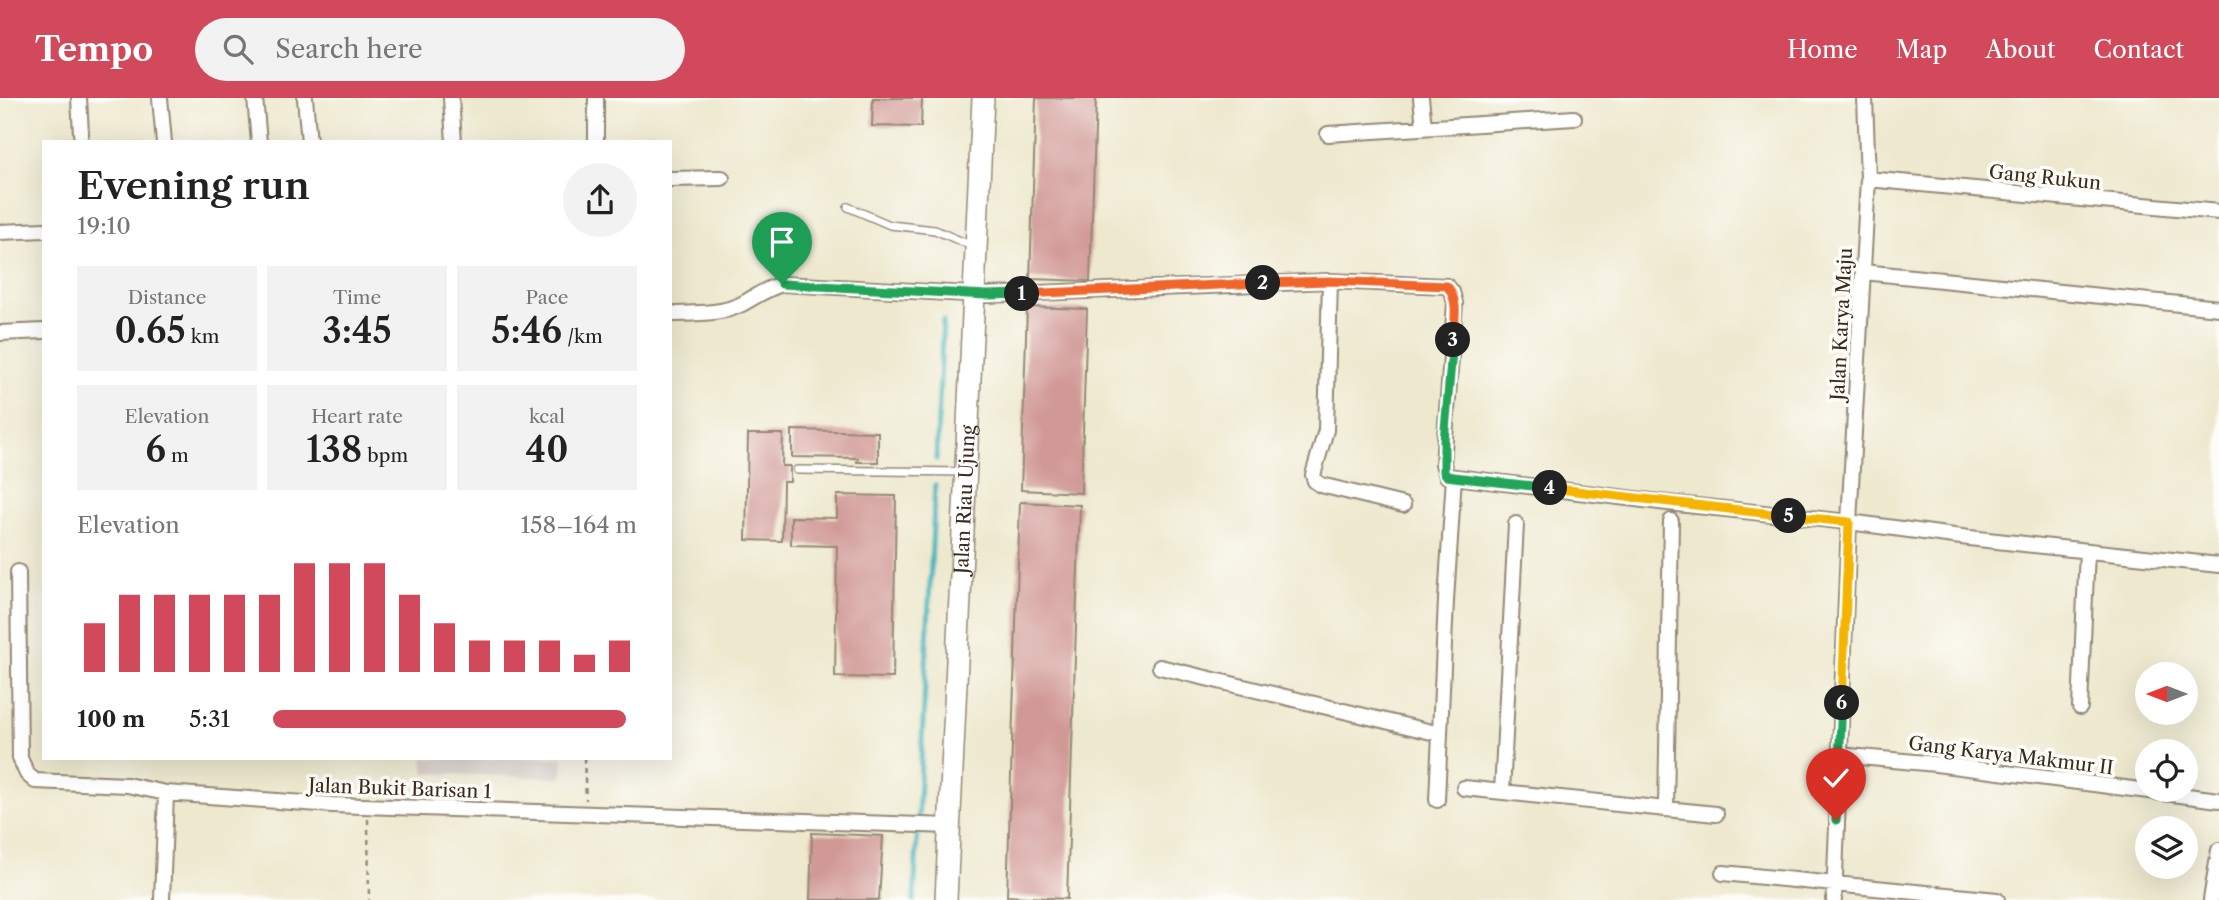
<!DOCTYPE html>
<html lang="en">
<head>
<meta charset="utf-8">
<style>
  body { margin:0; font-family:"Libre Caslon Text",serif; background:#f2f2f2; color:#222; height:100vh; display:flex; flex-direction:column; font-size:26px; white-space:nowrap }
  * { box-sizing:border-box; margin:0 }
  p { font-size:23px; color:#767676 }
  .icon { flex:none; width:38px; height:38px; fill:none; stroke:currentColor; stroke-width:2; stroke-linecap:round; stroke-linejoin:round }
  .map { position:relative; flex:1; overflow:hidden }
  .side { position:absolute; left:42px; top:42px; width:630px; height:620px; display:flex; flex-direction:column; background:#fff; border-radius:0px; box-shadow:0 7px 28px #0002 }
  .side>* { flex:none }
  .needle { width:46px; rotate:270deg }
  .tools { position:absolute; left:2135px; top:564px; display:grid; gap:14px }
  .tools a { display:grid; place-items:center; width:63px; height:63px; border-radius:50%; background:#fff; box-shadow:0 7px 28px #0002; font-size:35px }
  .pin { position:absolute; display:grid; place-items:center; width:60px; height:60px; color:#fff; margin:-72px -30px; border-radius:50% 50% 50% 0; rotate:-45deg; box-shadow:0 0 7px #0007 }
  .pin .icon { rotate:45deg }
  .km { position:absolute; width:35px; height:35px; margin:-18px; border-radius:50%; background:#222; color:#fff; font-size:19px; line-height:35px; text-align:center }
  .round { display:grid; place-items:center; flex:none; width:74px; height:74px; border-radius:37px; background:#f2f2f2 }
  .headline { display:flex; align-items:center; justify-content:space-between; height:119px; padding:0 35px }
  h1 { font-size:38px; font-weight:600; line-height:52px }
  .metrics { display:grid; grid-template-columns:repeat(3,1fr); gap:10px; height:119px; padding:7px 35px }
  .metrics div { display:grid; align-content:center; border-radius:0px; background:#f2f2f2; text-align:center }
  .metrics b { font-size:35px; font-weight:600 }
  .metrics small { font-size:19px; font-weight:400 }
  .metrics p { font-size:19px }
  .chart { height:196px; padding:14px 35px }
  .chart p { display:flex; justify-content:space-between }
  .chart svg { width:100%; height:126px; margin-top:7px; stroke:#d1495b; stroke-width:6 }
  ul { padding:0 35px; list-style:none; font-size:23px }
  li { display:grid; grid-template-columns:112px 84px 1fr; align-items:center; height:52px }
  li i { height:18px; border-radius:9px; background:#d1495b }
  header { display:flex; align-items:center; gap:42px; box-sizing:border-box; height:98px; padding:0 35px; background:#d1495b; color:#fff }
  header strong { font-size:33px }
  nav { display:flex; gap:38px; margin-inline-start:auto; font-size:24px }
  .search { width:490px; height:63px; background:#f2f2f2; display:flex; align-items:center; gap:18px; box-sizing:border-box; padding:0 24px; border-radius:38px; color:#767676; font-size:26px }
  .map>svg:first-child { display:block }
  .industrial { fill:#cec1ba }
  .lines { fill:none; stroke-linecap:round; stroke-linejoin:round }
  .stream { stroke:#44b4ba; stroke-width:5 }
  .building { fill:#d19996 }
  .lane-casing { stroke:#948976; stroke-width:10 }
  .street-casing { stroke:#948976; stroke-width:18 }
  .primary-casing { stroke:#948976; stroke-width:24 }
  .path { stroke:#948976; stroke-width:2.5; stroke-dasharray:5 5; stroke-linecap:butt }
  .lane { stroke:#fff; stroke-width:7 }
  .street { stroke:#fff; stroke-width:14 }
  .primary { stroke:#fff; stroke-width:21 }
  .split-1-casing { stroke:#fff; stroke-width:14 }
  .split-2-casing { stroke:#fff; stroke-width:14 }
  .split-3-casing { stroke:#fff; stroke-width:14 }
  .split-4-casing { stroke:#fff; stroke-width:14 }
  .split-5-casing { stroke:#fff; stroke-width:14 }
  .split-6-casing { stroke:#fff; stroke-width:14 }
  .split-7-casing { stroke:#fff; stroke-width:14 }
  .split-1 { stroke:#22a559; stroke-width:9 }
  .split-2 { stroke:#f0652b; stroke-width:9 }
  .split-3 { stroke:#f0652b; stroke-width:9 }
  .split-4 { stroke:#22a559; stroke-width:9 }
  .split-5 { stroke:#f5b400; stroke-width:9 }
  .split-6 { stroke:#f5b400; stroke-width:9 }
  .split-7 { stroke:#22a559; stroke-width:9 }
  .labels { text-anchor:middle; stroke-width:7; stroke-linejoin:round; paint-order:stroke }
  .street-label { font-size:19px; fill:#3b2a1e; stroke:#fdfcf7 }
</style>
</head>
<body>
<header>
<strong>Tempo</strong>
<div class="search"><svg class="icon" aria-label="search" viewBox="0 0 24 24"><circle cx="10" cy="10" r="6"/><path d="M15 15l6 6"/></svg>Search here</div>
<nav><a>Home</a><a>Map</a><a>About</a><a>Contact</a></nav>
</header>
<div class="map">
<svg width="2219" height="802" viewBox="0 0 2219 802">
  <rect width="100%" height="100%" fill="#fdfcf7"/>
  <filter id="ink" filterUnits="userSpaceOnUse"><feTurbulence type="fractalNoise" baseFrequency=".0143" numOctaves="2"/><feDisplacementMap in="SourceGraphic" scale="14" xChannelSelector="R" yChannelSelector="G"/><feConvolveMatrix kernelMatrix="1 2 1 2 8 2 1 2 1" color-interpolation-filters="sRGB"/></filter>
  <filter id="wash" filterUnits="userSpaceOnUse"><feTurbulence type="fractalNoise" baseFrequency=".00686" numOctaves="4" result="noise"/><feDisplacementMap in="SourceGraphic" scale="28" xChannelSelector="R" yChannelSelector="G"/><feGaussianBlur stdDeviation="1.57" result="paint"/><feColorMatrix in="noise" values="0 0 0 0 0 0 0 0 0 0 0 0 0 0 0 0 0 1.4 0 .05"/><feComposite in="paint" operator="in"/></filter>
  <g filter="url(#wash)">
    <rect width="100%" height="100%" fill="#ede8ce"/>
    <path class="industrial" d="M423,660H563L562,680L425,675Z"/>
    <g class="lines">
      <path class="stream" d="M936,361L943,223
        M914,802L935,387"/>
    </g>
    <g id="blocks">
      <path class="building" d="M873,0H922L921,29L872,28Z
        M1036,0H1096L1090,183L1030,181Z
        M1027,209L1087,211L1081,395L1021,392Z
        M792,332L878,334V364H857L858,360L792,359Z
        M748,336H783L782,368H790V384H783L782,443L746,442Z
        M837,397L896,398L893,580L835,579L837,448L791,447V419L837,420Z
        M1020,404L1080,407L1067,801L1007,798Z
        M812,735L883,738L879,802H810Z"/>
    </g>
  </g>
  <g filter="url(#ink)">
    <use href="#blocks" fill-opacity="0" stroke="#948976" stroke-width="2"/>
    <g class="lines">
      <g class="lane-casing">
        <path id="lane" d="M848,109L890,127L935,132L972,148
          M797,372L965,374"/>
      </g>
      <g class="street-casing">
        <path id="street" d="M79,0L81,36
          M160,0L164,44
          M255,0L259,44
          M305,0L309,44
          M451,0L454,44
          M1421,0L1424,29
          M1328,36L1574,20
          M596,44V0
          M670,81L722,80
          M1868,81L2219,114
          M0,134L44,132
          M1863,174L2219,210
          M1330,183L1326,332L1313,377L1315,383L1321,387L1403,407
          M670,216C694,215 720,217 742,206C757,198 765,191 782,186L987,197L1330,183L1447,188L1452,194L1455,205L1443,366L1447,378L1668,405L1849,424L1969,440L2219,467
          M0,235L44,233
          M18,474L20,660L27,676L35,683L127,687L166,695L333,707L950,728
          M1160,569L1440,636
          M2080,609L2087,453
          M1839,657L1936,666L2219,702
          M1464,690L1666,711L1671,423
          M1502,694L1516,426
          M1437,702L1446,502L1454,379
          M1666,711L1716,716
          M1723,775L1997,802
          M162,802L166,695
          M1834,802L1849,424L1868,81L1865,0
          M2211,802L2219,752"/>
      </g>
      <g class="primary-casing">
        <g id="primary">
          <path id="s1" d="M946,802L983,0"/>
        </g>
      </g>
      <path class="path" d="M584,660L586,702
        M368,721L369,802"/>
      <use href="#lane" class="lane"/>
      <use href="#street" class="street"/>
      <use href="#primary" class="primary"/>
    </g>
  </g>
  <g class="lines" filter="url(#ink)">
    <g class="split-1-casing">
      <path id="split-1" d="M782,186L987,197L1022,196"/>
    </g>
    <g class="split-2-casing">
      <path id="split-2" d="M1022,196L1263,185"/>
    </g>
    <g class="split-3-casing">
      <path id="split-3" d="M1263,185L1330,183L1447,188C1460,203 1454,224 1453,242"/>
    </g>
    <g class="split-4-casing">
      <path id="split-4" d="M1453,242L1444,343V374L1447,378L1454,379L1550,390"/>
    </g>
    <g class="split-5-casing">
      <path id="split-5" d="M1550,390L1789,418"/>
    </g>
    <g class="split-6-casing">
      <path id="split-6" d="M1789,418L1849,424L1842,605"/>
    </g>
    <g class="split-7-casing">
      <path id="split-7" d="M1836,722L1842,605"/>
    </g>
    <use href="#split-1" class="split-1"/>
    <use href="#split-2" class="split-2"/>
    <use href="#split-3" class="split-3"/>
    <use href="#split-4" class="split-4"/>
    <use href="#split-5" class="split-5"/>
    <use href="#split-6" class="split-6"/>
    <use href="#split-7" class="split-7"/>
  </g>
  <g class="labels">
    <g class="street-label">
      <text transform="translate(2045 79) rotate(6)" y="7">Gang Rukun</text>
      <text transform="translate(1841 226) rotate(-87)" y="7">Jalan Karya Maju</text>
      <text dy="7" stroke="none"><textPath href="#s1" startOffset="401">Jalan Riau Ujung</textPath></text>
      <text transform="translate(2011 657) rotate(7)" y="7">Gang Karya Makmur II</text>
      <text transform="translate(400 690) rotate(2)" y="7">Jalan Bukit Barisan 1</text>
    </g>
  </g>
</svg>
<div class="tools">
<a><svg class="needle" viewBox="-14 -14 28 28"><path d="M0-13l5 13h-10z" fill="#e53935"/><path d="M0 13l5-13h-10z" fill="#767676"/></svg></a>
<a><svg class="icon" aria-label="locate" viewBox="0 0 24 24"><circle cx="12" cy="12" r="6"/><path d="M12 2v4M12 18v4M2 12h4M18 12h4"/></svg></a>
<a><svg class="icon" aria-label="layers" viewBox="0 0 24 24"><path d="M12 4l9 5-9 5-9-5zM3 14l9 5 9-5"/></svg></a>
</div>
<div class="pin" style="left:782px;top:186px;background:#1e9e55"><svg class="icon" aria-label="arrive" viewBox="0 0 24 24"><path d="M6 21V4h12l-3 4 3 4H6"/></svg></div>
<div class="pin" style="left:1836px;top:722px;background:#d93025"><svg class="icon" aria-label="check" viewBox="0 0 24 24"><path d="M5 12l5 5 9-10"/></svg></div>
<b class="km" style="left:1022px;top:196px">1</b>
<b class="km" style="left:1263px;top:185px">2</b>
<b class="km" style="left:1453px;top:242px">3</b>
<b class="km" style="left:1550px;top:390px">4</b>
<b class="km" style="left:1789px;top:418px">5</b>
<b class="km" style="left:1842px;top:605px">6</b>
<section class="side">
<div class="headline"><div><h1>Evening run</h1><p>19:10</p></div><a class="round"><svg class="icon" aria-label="share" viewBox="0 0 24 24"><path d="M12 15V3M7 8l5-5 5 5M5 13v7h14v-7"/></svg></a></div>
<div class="metrics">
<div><p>Distance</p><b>0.65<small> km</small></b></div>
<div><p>Time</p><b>3:45</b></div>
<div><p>Pace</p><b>5:46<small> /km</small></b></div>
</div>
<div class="metrics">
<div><p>Elevation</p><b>6<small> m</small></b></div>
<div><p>Heart rate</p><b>138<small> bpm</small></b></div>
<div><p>kcal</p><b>40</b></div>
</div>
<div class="chart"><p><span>Elevation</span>158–164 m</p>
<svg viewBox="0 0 160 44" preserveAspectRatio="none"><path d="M5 44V27M15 44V17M25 44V17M35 44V17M45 44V17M55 44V17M65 44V6M75 44V6M85 44V6M95 44V17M105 44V27M115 44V33M125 44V33M135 44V33M145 44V38M155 44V33"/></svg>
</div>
<ul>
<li><b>100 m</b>5:31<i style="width:97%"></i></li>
</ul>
</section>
</div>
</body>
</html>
